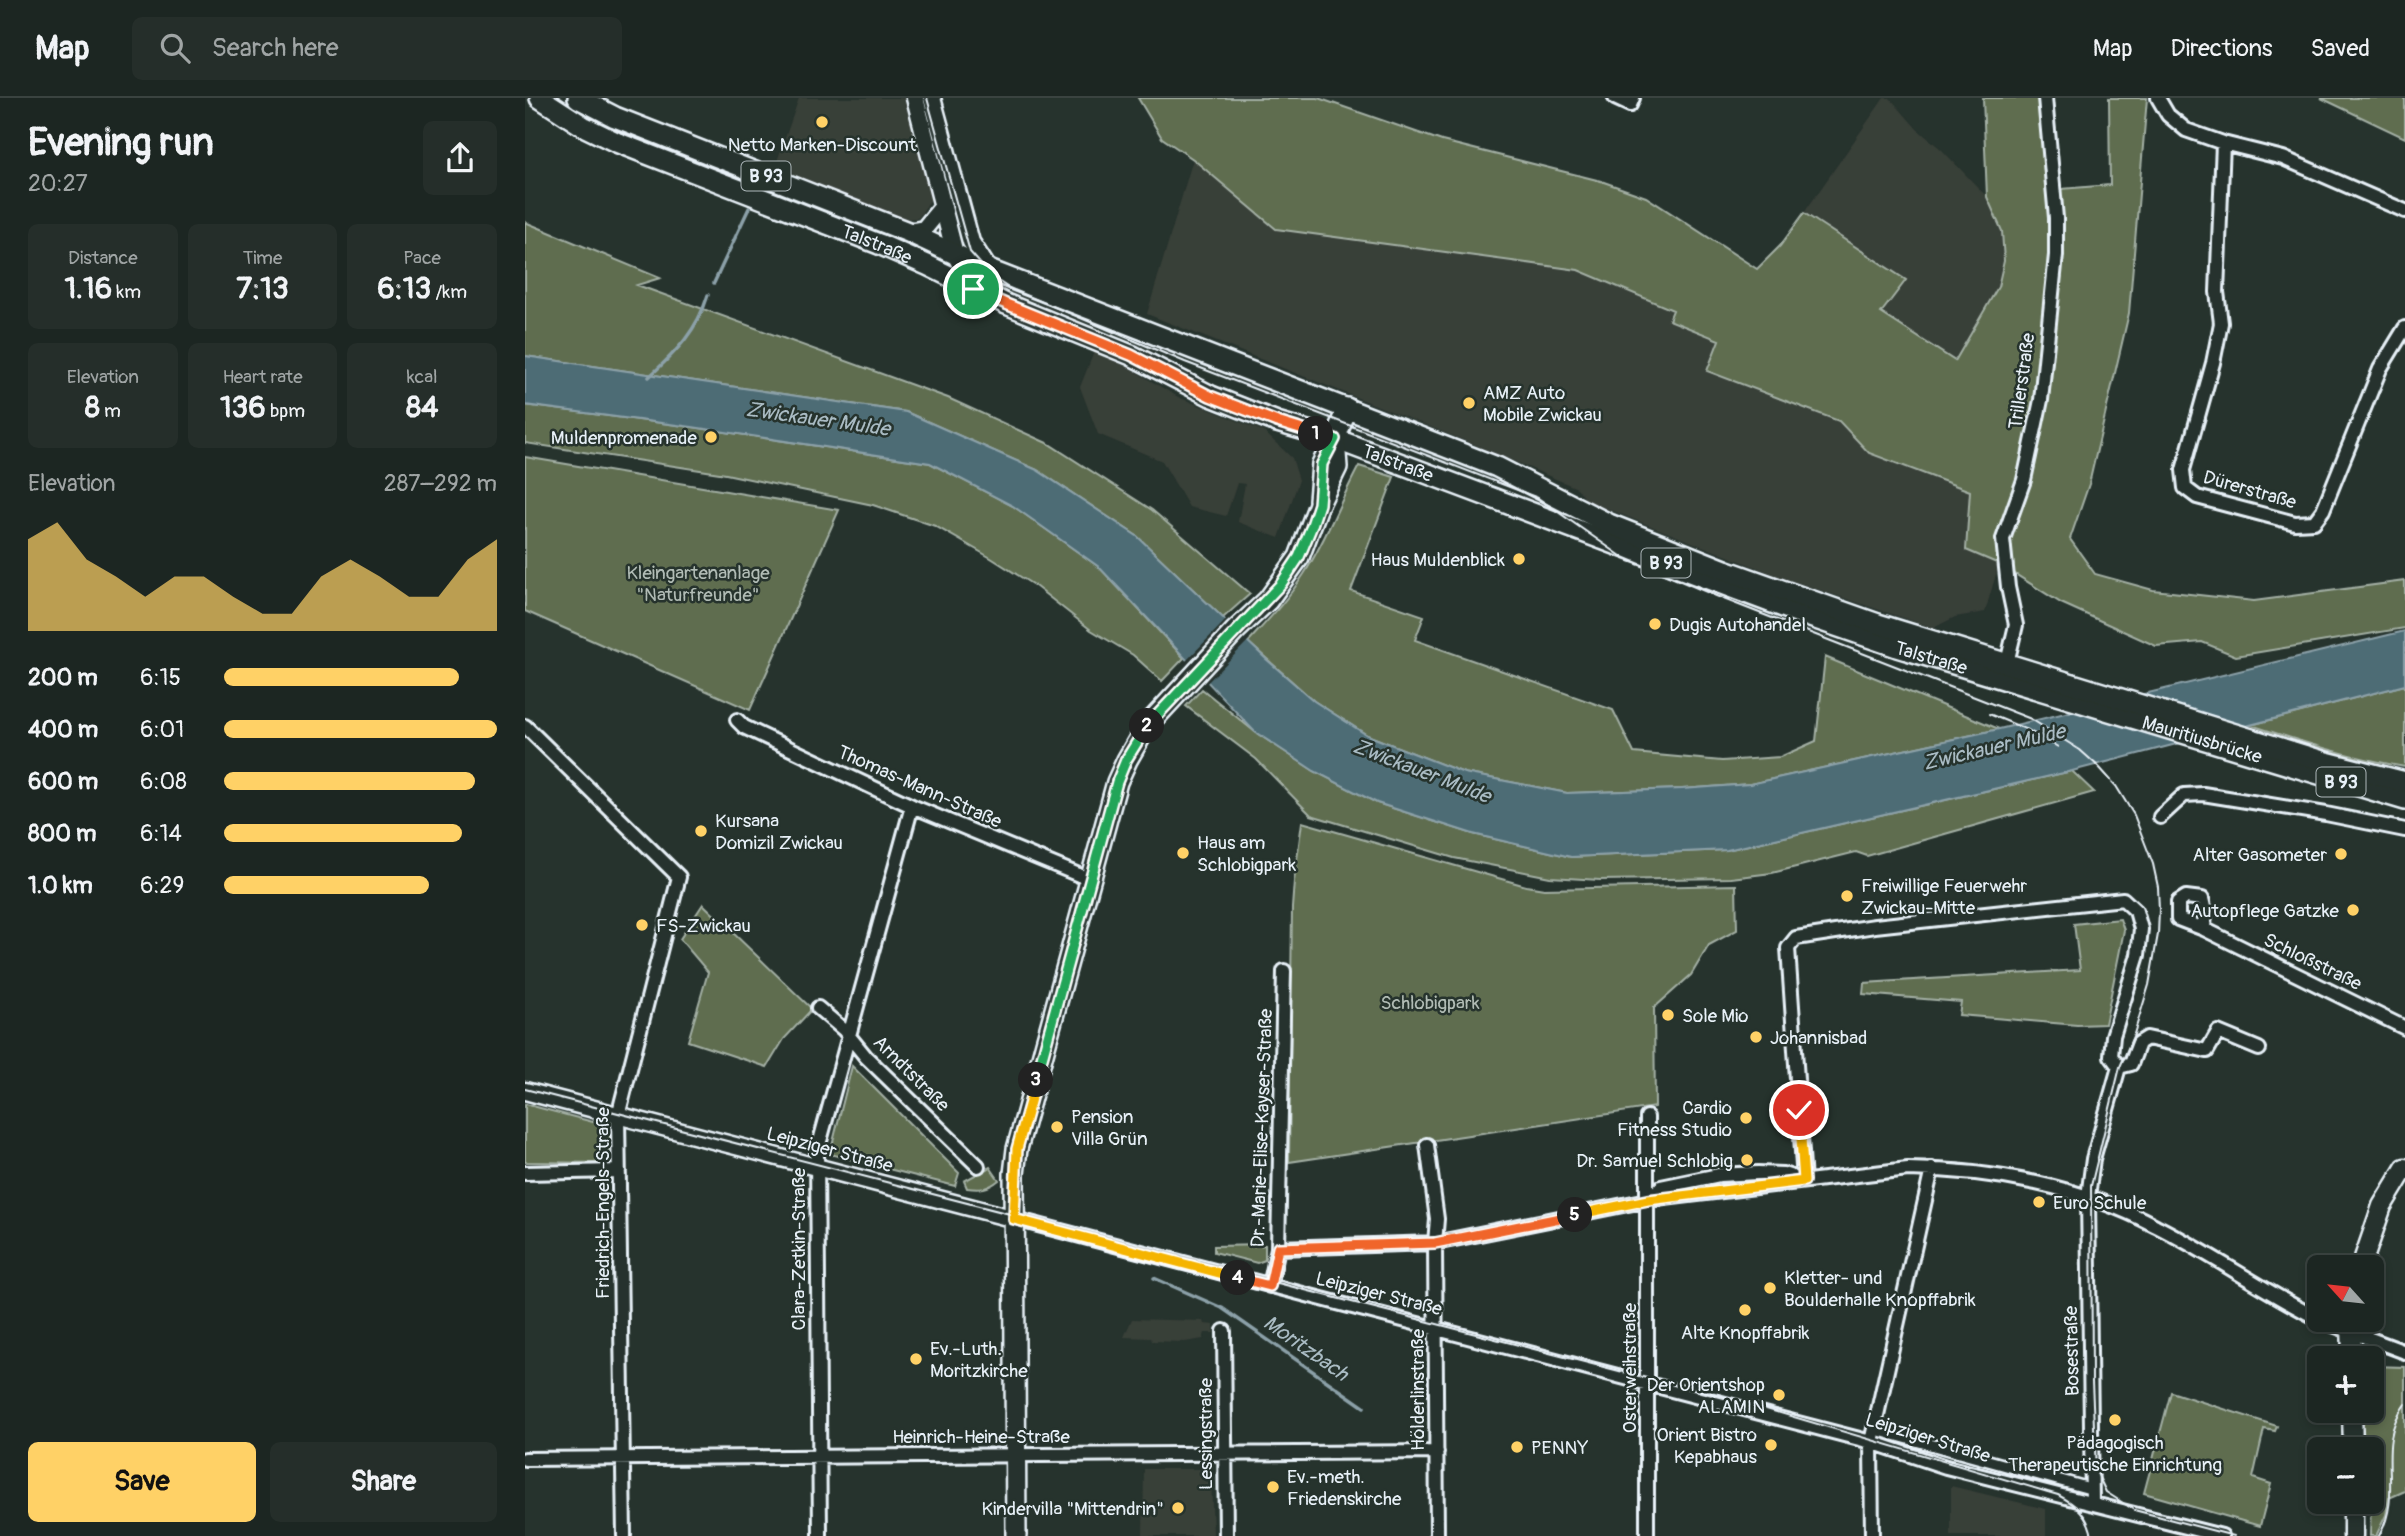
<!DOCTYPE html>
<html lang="en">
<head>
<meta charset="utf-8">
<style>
  body { margin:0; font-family:Pangolin,sans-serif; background:#252e2a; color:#f1f3f6; height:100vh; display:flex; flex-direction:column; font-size:26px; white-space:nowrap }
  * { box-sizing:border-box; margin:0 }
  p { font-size:23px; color:#a0a5a5 }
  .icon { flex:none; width:38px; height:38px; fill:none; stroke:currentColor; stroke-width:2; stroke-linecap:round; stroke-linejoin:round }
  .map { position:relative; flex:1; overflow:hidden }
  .drawer { display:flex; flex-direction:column; background:#1c2622; width:525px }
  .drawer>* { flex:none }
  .needle { width:46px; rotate:297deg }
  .fabs { position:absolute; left:1782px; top:1157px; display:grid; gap:14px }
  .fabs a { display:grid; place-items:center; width:77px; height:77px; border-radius:10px; background:#1c2622; box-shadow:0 4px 10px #0003,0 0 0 2px #3a4340; font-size:35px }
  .pin { position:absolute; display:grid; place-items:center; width:60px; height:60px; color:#fff; margin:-30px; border:4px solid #fff; border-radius:50%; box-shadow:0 2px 7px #0007 }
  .km { position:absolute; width:35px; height:35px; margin:-18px; border-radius:50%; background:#222; color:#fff; font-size:19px; line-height:35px; text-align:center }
  .round { display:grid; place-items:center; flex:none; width:74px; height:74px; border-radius:10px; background:#252e2a }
  .head { display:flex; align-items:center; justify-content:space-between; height:119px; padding:0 28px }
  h1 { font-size:38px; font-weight:800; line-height:52px }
  .stats { display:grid; grid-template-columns:repeat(3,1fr); gap:10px; height:119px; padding:7px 28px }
  .stats div { display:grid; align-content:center; border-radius:10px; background:#252e2a; text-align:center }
  .stats b { font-size:30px; font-weight:800 }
  .stats small { font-size:19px; font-weight:400 }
  .stats p { font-size:19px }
  .chart { height:196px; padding:14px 28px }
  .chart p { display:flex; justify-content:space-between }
  .chart svg { width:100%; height:126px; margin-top:7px; fill:#ffd166; opacity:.7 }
  .primary-button { display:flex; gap:14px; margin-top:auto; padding:14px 28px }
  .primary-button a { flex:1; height:80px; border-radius:10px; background:#ffd166; color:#111; font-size:28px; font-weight:800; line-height:80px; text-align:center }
  .primary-button a+a { background:#252e2a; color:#f1f3f6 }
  ul { padding:0 28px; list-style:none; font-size:23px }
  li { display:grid; grid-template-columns:112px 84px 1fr; align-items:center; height:52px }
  li i { height:18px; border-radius:9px; background:#ffd166 }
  header { display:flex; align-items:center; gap:42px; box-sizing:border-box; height:98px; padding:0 35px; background:#1c2622; border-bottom:2px solid #3a4340 }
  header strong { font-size:33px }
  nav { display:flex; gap:38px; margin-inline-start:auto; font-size:24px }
  .search { width:490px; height:63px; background:#252e2a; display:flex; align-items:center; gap:18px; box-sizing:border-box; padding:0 24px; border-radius:10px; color:#a0a5a5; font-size:26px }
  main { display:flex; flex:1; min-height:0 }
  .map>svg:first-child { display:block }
  .built { fill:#393f38 }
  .green { fill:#5e6d50; stroke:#a3afa4; stroke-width:2 }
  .water { fill:#4e6c75; stroke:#8ca1a9; stroke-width:2 }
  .pier { fill:#26332d }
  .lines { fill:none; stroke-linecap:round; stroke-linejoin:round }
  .stream { stroke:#8ca1a9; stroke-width:3.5 }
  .pedestrian-casing { stroke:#e8f1f8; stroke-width:15 }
  .minor-casing { stroke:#e8f1f8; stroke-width:18 }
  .tertiary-casing { stroke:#e8f1f8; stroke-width:21 }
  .secondary-casing { stroke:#e8f1f8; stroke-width:23 }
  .primary-casing { stroke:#e8f1f8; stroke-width:24 }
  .pedestrian { stroke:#26332d; stroke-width:10 }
  .minor { stroke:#26332d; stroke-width:12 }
  .tertiary { stroke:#26332d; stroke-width:16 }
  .secondary { stroke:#26332d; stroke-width:18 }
  .primary { stroke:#26332d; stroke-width:19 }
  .tram { stroke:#e8f1f8; stroke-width:2 }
  .split-1-casing { stroke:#fff; stroke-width:14 }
  .split-2-casing { stroke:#fff; stroke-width:14 }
  .split-3-casing { stroke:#fff; stroke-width:14 }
  .split-4-casing { stroke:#fff; stroke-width:14 }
  .split-5-casing { stroke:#fff; stroke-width:14 }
  .split-6-casing { stroke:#fff; stroke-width:14 }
  .split-1 { stroke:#f0652b; stroke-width:9 }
  .split-2 { stroke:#22a559; stroke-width:9 }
  .split-3 { stroke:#22a559; stroke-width:9 }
  .split-4 { stroke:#f5b400; stroke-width:9 }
  .split-5 { stroke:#f0652b; stroke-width:9 }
  .split-6 { stroke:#f5b400; stroke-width:9 }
  .poi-dot { fill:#ffd166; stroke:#26332d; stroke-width:2.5 }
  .labels { text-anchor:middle; stroke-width:5; stroke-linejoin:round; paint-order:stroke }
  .shield { fill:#26332d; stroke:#aeb8bb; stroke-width:2 }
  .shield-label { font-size:18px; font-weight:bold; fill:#e8f1f8 }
  .poi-label { font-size:19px; fill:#e8f1f8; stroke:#26332d; text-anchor:start }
  .street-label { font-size:19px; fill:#e8f1f8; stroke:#26332d }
  .park-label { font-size:19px; fill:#b1bcb5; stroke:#26332d }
  .water-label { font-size:21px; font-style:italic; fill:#aabcc4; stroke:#26332d }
</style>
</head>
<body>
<header>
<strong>Map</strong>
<div class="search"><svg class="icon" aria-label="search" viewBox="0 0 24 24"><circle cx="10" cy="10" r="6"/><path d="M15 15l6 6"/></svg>Search here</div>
<nav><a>Map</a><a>Directions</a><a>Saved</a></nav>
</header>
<main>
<section class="drawer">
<div class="head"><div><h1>Evening run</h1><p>20:27</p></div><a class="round"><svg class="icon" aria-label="share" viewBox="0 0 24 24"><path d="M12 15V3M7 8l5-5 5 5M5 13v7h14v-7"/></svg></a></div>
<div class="stats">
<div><p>Distance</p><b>1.16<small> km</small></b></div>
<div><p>Time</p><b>7:13</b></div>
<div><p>Pace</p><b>6:13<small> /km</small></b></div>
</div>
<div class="stats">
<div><p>Elevation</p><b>8<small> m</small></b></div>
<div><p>Heart rate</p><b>136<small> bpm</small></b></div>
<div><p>kcal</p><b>84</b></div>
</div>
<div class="chart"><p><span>Elevation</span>287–292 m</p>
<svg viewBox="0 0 160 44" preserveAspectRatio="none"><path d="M0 44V12L10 6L20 19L30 25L40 32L50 25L60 25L70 32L80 38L90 38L100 25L110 19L120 25L130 32L140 32L150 19L160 12V44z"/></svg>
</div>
<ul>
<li><b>200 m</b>6:15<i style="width:86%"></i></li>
<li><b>400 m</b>6:01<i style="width:100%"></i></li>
<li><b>600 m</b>6:08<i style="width:92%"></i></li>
<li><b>800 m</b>6:14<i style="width:87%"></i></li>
<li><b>1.0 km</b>6:29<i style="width:75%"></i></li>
</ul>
<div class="primary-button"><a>Save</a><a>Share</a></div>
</section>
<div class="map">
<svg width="1880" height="1438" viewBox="0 0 1880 1438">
  <rect width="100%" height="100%" fill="#26332d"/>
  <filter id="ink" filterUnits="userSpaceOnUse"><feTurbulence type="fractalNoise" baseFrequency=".0143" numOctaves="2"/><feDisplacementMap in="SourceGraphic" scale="14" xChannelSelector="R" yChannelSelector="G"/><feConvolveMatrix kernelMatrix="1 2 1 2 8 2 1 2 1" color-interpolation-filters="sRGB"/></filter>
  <g filter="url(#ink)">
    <path class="built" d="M274,0H379L406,101L393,120L379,121L250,69Z
      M1359,0H1365L1392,31L1417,52L1462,99L1477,133L1479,163L1473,189L1430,263L1356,215L1380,182L1279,115Z
      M668,61L751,131L1053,172L1148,212L1145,222L1194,241L1183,273L1314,323L1344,355L1445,393L1441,452L1474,466L1460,514L1430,519L1408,530L1256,479L1062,403L1052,390L953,348L622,216Z
      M569,254L601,268L653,299L738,333L767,360L774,382L754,440L713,424L720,386L712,385L701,418L664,409L637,363L573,336L555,289Z
      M607,1221L678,1223L679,1226L689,1227V1235H680L678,1241L660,1244L627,1243L626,1240L599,1239Z
      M619,1371H678L674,1376L683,1382L686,1378L688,1438H618Z
      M1426,1388L1521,1411V1438H1426Z"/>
    <path class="green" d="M613,0H793L917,43L1076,83L1121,99L1232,171L1255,148L1279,115L1381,182L1356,215L1430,263L1473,189L1479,163L1477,133L1462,99L1458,0H1525L1536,91L1585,87L1584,0H1622L1604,215L1564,386L1545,441L1570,476L1628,492L1729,503L1880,483V530L1711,558L1677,544L1631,548L1536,505L1474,466L1441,452L1445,393L1344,355L1314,323L1182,273L1194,242L1144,222L1148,212L1053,172L751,131L668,61L637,40Z
      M1796,0H1880V40Z
      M0,124L135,180L112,187L423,300L524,346L627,412L725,496L698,520L612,438L512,372L381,314L0,258Z
      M0,307L167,329L405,365L488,408L574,469L659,560L637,583L608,557L566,532L510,488L466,460L410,428L348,407L201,376L0,345Z
      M0,359L314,412L225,612L0,513Z
      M834,368L869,379L826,493L899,518L890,542L1088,612L1109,655L1197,663L1255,659L1291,643L1300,559L1474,631L1225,686L1157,691L1042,695L939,675L842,637L789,603L723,544C743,522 763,501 779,476C801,442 815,403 834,368Z
      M1880,587V669C1827,660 1777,644 1726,627Z
      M677,591L730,634L789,673L852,705L948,736L1046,759L1202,752L1547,673L1569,694L1342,758L1331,754L1247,775L1206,780L1075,782L1025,779L929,760L786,717L731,661L661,608Z
      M777,724L1001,788L1019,791L1211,787L1212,832L1184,847L1166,877L1129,910L1130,1009L764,1064L767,810L769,783Z
      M178,806L287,911L259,941L242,969L163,943L183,874L155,841Z
      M1595,821L1599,832L1580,926L1552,927L1434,917L1436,904L1338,896L1339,885L1555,872L1549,826Z
      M327,968L434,1075L430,1088L305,1056Z
      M0,1006L87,1029L82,1065L0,1064Z
      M465,1069L474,1082C463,1091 455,1092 442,1090L439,1083Z
      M740,1147V1162L732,1165L689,1154V1148Z
      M1846,1268L1880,1269V1393L1864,1400L1861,1417L1851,1438H1845L1846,1407L1838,1406V1404H1846V1351H1838L1837,1313L1846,1312Z
      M1646,1294L1752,1328L1750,1333L1739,1331L1728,1380L1746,1386L1735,1428L1619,1395Z"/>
    <path class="water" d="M0,258L381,314L512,372L612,438L740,560L789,603L842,637L939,675L1042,695L1157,691L1225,686L1474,631L1880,533V587L1547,673L1202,752L1046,759L948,736L852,705L789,673L730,634L574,469L488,408L405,365L167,329L0,307Z"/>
    <path class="pier" d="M703,520L725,541L680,587L659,565Z"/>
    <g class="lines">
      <path class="stream" d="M189,185L224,110
        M124,279C152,253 172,233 183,197
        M629,1180L697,1210L839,1309"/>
      <g class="pedestrian-casing">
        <path id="pedestrian" d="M1349,1331L1563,1390"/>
      </g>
      <g class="minor-casing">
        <path id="minor" d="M1090,0L1105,7L1108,0
          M1633,0L1643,17L1661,32L1698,45L1758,60L1880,113
          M1698,45L1692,194L1696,225L1688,265L1658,372L1660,390L1672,399L1770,425L1789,424L1798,412L1855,271L1880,230
          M1482,565L1491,527L1483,489L1478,441L1499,382L1516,302L1531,157V120L1520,0
          M212,622L219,629L387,708L566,782
          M0,628L154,779L93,1018L99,1438
          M1635,719L1659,697L1678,696L1801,716L1880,732
          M1679,831L1680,813L1677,801L1661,799L1653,804V821L1679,831L1880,930
          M293,910L319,932L341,959L453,1068
          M1594,969L1606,966L1614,945L1622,940L1682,953L1693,934L1734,951
          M1122,1019V1438
          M902,1047L912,1121L910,1145L912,1438
          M0,1075L94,1073
          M1279,1083L1263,850L1271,840L1350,828L1598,801L1611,813L1616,831L1613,857L1588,938L1586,958L1594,969
          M1123,1102L1136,1089L1194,1077L1233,1075L1258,1076L1276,1082
          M490,1121L1346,1344L1421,1369L1697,1438
          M753,1150L910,1145L1123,1102L1383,1071C1467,1072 1556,1088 1631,1128C1687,1156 1738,1193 1794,1221
          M745,1188L753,1150L759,873
          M1795,1222L1880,1254
          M699,1233L701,1438
          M0,1361L912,1354
          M1567,1405L1563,1099L1568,1061L1594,969
          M295,1438L292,1054L387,708
          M1347,1438L1346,1344L1407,1071"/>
      </g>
      <g class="tertiary-casing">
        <path id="tertiary" d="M390,0L430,156L448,191
          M407,0L446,144L464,172
          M383,134L399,131L418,108
          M0,993L490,1121"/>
      </g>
      <g class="secondary-casing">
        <path id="secondary" d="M1836,1169L1857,1108L1880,1070
          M1826,1222L1827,1260
          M1827,1312L1828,1351
          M1828,1438V1404"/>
      </g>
      <g class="primary-casing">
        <g id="primary">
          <path id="s1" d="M15,0L58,28L91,44L354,146L402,167L481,206L606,257L686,298L752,324L810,341L1282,518L1372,549L1880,702"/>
          <path d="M53,0L90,19L383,134L464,172L972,369L1084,426L1200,472L1353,526L1801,664L1880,684"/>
          <path d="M794,402L797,366L810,341L822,310"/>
          <path d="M491,1438L489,1076L492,1051L592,684L602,662L621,629L710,533L743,502L774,459L794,406L812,369L810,341"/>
        </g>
      </g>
      <use href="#pedestrian" class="pedestrian"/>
      <use href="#minor" class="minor"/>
      <use href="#tertiary" class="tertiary"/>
      <use href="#secondary" class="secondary"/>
      <use href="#primary" class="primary"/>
      <path class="tram" d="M402,0L445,154L467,179L482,189L660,264L1013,400L1096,458L1196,500L1506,621L1555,652L1574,669L1591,688L1609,717L1628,766L1633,789L1634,812L1633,836L1624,887L1609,936L1595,969L1566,1088L1567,1284L1571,1373L1581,1394L1609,1412L1709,1438
        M1464,616L1503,632L1533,649
        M0,991L1238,1310L1533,1397C1552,1407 1563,1417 1567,1438
        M1854,1438C1880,1393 1848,1350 1880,1306"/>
    </g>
  </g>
  <g class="lines" filter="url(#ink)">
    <g class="split-1-casing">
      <path id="split-1" d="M448,191L481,206L606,257L685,298L752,324L791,336"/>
    </g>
    <g class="split-2-casing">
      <path id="split-2" d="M622,628L756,486L774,459L786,430L794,406L797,366L810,341L791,336"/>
    </g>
    <g class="split-3-casing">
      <path id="split-3" d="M511,982L592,684L601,662L622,628"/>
    </g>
    <g class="split-4-casing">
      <path id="split-4" d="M511,982L492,1051L489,1121L713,1180"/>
    </g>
    <g class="split-5-casing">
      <path id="split-5" d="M713,1180L745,1188L753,1150L910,1145L1050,1117"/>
    </g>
    <g class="split-6-casing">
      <path id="split-6" d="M1050,1117L1123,1102L1279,1083L1274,1012"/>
    </g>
    <use href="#split-1" class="split-1"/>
    <use href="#split-2" class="split-2"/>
    <use href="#split-3" class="split-3"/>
    <use href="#split-4" class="split-4"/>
    <use href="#split-5" class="split-5"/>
    <use href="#split-6" class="split-6"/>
  </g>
  <g class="poi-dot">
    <circle cx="297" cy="24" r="7"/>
    <circle cx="944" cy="305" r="7"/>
    <circle cx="186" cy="339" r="7"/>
    <circle cx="994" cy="461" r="7"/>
    <circle cx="1130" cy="526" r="7"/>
    <circle cx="176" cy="733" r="7"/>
    <circle cx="658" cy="755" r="7"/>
    <circle cx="1816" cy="756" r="7"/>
    <circle cx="1322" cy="798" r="7"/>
    <circle cx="1828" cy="812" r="7"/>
    <circle cx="117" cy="827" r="7"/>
    <circle cx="1143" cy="917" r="7"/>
    <circle cx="1231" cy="939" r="7"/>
    <circle cx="1221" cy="1020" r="7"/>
    <circle cx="532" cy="1029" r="7"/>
    <circle cx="1222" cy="1062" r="7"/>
    <circle cx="1514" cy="1104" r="7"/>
    <circle cx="1245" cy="1190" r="7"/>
    <circle cx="1220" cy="1212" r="7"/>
    <circle cx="391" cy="1261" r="7"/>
    <circle cx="1254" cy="1297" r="7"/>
    <circle cx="1590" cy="1322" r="7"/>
    <circle cx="1246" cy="1347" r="7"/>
    <circle cx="992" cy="1349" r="7"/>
    <circle cx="748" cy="1389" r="7"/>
    <circle cx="653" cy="1410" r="7"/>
  </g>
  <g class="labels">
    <g class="shield">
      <rect x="216.5" y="63.5" width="49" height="29" rx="5"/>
      <rect x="1116.5" y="450.5" width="49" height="29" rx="5"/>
      <rect x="1791.5" y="669.5" width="49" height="29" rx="5"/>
    </g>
    <g class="shield-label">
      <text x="241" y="84">B 93</text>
      <text x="1141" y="471">B 93</text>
      <text x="1816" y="690">B 93</text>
    </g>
    <g class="poi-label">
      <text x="297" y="53" text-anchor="middle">Netto Marken-Discount</text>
      <text x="958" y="301">AMZ Auto<tspan x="958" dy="22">Mobile Zwickau</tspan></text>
      <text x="172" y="346" text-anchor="end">Muldenpromenade</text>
      <text x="980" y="468" text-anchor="end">Haus Muldenblick</text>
      <text x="1144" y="533">Dugis Autohandel</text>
      <text x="190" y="729">Kursana<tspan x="190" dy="22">Domizil Zwickau</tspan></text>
      <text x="672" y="751">Haus am<tspan x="672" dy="22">Schlobigpark</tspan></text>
      <text x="1802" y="763" text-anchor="end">Alter Gasometer</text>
      <text x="1336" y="794">Freiwillige Feuerwehr<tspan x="1336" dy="22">Zwickau-Mitte</tspan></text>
      <text x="1814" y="819" text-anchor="end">Autopflege Gatzke</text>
      <text x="131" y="834">FS-Zwickau</text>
      <text x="1157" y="924">Sole Mio</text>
      <text x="1245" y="946">Johannisbad</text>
      <text x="1207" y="1016" text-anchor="end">Cardio<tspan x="1207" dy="22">Fitness Studio</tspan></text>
      <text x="546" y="1025">Pension<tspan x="546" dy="22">Villa Grün</tspan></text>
      <text x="1208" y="1069" text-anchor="end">Dr. Samuel Schlobig</text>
      <text x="1528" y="1111">Euro Schule</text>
      <text x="1259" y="1186">Kletter- und<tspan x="1259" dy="22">Boulderhalle Knopffabrik</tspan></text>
      <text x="1220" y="1241" text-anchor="middle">Alte Knopffabrik</text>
      <text x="405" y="1257">Ev.-Luth.<tspan x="405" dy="22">Moritzkirche</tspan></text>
      <text x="1240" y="1293" text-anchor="end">Der Orientshop<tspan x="1240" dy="22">ALAMIN</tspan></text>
      <text x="1232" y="1343" text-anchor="end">Orient Bistro<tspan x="1232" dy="22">Kepabhaus</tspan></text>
      <text x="1590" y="1351" text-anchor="middle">Pädagogisch<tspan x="1590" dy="22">Therapeutische Einrichtung</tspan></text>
      <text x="1006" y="1356">PENNY</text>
      <text x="762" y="1385">Ev.-meth.<tspan x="762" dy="22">Friedenskirche</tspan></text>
      <text x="639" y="1417" text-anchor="end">Kindervilla "Mittendrin"</text>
    </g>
    <g class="street-label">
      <text dy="7" stroke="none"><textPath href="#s1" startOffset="368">Talstraße</textPath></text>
      <text transform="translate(1496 283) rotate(-82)" y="7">Trillerstraße</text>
      <text dy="7" stroke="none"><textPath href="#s1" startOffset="934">Talstraße</textPath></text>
      <text transform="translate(1725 391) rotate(16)" y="7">Dürerstraße</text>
      <text dy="7" stroke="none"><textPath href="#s1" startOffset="1502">Talstraße</textPath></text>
      <text dy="7" stroke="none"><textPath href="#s1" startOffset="1785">Mauritiusbrücke</textPath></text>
      <text transform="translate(395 688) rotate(24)" y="7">Thomas-Mann-Straße</text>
      <text transform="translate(1788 863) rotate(26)" y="7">Schloßstraße</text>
      <text transform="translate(387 975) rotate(45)" y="7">Arndtstraße</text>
      <text transform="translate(736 1030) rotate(-88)" y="7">Dr.-Marie-Elise-Kayser-Straße</text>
      <text transform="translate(305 1051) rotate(15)" y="7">Leipziger Straße</text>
      <text transform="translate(77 1105) rotate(-90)" y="7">Friedrich-Engels-Straße</text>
      <text transform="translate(273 1151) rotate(-90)" y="7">Clara-Zetkin-Straße</text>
      <text transform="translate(854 1195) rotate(14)" y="7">Leipziger Straße</text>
      <text transform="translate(1546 1253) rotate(-91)" y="7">Bosestraße</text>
      <text transform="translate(1104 1270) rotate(-90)" y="7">Osterweihstraße</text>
      <text transform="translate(892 1292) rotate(-90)" y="7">Hölderlinstraße</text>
      <text transform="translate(680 1336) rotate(-90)" y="7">Lessingstraße</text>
      <text x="456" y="1345">Heinrich-Heine-Straße</text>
      <text transform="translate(1403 1339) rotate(17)" y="7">Leipziger Straße</text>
    </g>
    <g class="park-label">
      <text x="173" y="481">Kleingartenanlage<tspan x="173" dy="22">"Naturfreunde"</tspan></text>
      <text x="905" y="911">Schlobigpark</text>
    </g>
    <g class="water-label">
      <text transform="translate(293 321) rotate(8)" y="7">Zwickauer Mulde</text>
      <text transform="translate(1469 649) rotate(-13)" y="7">Zwickauer Mulde</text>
      <text transform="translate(897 673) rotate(21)" y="7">Zwickauer Mulde</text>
      <text transform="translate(781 1250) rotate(35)" y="7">Moritzbach</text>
    </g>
  </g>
</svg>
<div class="fabs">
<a><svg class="needle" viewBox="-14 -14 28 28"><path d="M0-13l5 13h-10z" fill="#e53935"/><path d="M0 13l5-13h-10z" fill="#a0a5a5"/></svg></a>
<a>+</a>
<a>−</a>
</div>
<div class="pin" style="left:448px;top:191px;background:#1e9e55"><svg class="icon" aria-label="arrive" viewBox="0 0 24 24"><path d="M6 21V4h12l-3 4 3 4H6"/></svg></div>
<div class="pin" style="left:1274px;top:1012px;background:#d93025"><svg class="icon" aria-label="check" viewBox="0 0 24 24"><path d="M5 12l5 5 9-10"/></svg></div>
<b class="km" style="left:791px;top:336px">1</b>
<b class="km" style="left:622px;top:628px">2</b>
<b class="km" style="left:511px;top:982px">3</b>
<b class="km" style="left:713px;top:1180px">4</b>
<b class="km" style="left:1050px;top:1117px">5</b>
</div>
</main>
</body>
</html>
